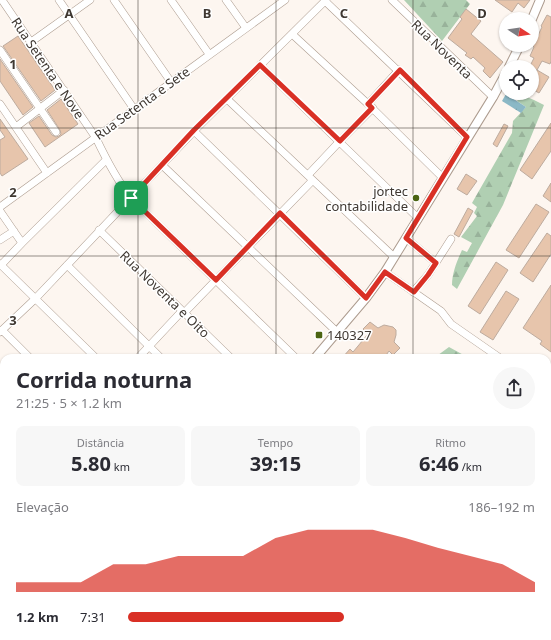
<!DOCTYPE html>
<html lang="pt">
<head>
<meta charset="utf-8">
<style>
  body { margin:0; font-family:"Noto Sans",sans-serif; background:#f7f7f7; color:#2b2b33; height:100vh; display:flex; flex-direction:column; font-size:15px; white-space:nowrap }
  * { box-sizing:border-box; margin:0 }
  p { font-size:13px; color:#7c7c81 }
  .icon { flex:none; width:22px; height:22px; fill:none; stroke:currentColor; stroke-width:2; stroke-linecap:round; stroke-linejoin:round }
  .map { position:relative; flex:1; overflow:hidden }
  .drawer { position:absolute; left:0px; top:354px; width:551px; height:286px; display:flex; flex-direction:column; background:#fff; border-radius:12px 12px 0 0; box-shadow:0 1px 3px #0004 }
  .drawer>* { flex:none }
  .needle { width:26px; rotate:102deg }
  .fabs { position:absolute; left:499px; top:12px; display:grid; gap:8px }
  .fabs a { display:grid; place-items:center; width:40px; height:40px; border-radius:50%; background:#fff; box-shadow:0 1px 3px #0004; font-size:20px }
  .pin { position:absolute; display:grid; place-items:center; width:34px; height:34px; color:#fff; margin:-17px; border-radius:8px; box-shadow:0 2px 6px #0006 }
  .round { display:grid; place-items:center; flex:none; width:42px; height:42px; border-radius:21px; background:#f7f7f7 }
  .headline { display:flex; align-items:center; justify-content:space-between; height:68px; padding:0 16px }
  h1 { font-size:22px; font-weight:700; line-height:30px }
  .figures { display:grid; grid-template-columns:repeat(3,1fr); gap:6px; height:68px; padding:4px 16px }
  .figures div { display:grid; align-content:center; border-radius:8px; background:#f7f7f7; text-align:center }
  .figures b { font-size:20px; font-weight:700 }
  .figures small { font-size:11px; font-weight:400 }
  .figures p { font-size:11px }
  .chart { height:112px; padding:8px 16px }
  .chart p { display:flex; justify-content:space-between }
  .chart svg { width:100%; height:72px; margin-top:4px; fill:#d93025; opacity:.7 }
  ul { padding:0 16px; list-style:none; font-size:13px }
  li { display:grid; grid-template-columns:64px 48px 1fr; align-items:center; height:30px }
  li i { height:10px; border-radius:5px; background:#d93025 }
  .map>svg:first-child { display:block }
  .green { fill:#d3e8d4 }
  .forest { fill:url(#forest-firs) }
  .water { fill:url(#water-ripples) }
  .building { fill:#e7c5ac; stroke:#bdab9e }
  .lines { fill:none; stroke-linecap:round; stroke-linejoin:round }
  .minor-casing { stroke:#ad9c8f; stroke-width:8 }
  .major-casing { stroke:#ad9c8f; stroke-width:10 }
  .minor { stroke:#fff; stroke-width:7 }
  .major { stroke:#fff; stroke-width:8 }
  .route-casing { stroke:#fff; stroke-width:8 }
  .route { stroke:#d93025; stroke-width:5 }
  .grid { fill:none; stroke:#3f3832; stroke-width:1; stroke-opacity:0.55 }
  .poi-dot { fill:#4b6413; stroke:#fff; stroke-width:1.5 }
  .labels { text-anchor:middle; stroke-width:3; stroke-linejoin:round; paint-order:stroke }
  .street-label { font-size:13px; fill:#3f3832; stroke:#fff }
  .poi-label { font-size:13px; fill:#3f3832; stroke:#fff; text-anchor:end }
  .grid-label { font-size:13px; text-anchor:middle; font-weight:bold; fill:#3f3832; stroke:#fff; stroke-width:3; stroke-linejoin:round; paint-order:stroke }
</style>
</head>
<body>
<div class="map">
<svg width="551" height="640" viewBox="0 0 551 640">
  <defs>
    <pattern id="forest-firs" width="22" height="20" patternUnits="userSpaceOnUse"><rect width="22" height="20" fill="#b0cfb2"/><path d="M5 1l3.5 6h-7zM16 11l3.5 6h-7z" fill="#98b29a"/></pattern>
    <pattern id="water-ripples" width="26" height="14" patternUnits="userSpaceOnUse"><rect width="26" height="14" fill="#8bb8c6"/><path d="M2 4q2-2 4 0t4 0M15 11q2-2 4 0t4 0" fill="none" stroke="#7397a1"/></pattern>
  </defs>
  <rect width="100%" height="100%" fill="#fdf6f0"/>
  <path class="green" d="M4,556V636H41L37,640H0V560Z
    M142,636H158L155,640H138Z"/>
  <path class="forest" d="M404,0H466L470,4L442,41Z
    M522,95L534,100L544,105L503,205L457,289L452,285C452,273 457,261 462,250L467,252L472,243L461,237L477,216L474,213L477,207L472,203L512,133L513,121L526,107L517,101Z
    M449,347L469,358H434Z
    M547,406L551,409V640H334L338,636H547Z"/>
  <path class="water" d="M506,94L526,107L521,113L502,101Z"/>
  <path class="building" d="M495,0H530L524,8L518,3L512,12Z
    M466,9L481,21L471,34L503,62L490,78L483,71L485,68L473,57L471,59L465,55L467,53L448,38L462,19L460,17Z
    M547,15L551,17V61L550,64L542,61L537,70L530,66L534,58L530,56L534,47L533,46L542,27L541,26Z
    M18,36L55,90L41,101L3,46Z
    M0,59L33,107L23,115L0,81Z
    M537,70L549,77L539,93L532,89V78Z
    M61,99L78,124L45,147L29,123L39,116L52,135L56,137L59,136L61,134L60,130L47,110Z
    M0,119L28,159L2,176L0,173V140L5,137L0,130Z
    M551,123V151L532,179L520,170Z
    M504,124L508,126L497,147L493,144Z
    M466,174L477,181L467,195L457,189Z
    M551,183V202L543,196Z
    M536,204L549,212L519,258L506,250Z
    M468,208L473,211L459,237L454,234Z
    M547,233L551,236V254L533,282L520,273Z
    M496,262L508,270L480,314L468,306Z
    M551,285V352L540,344L542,341L523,328Z
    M506,291L519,299L493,340L480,332Z
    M370,322L378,328L384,325L393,327L396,330V335L394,342L400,348L393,355L389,351L384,358H342L350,349L353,352L368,334L363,329Z"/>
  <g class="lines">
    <g class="minor-casing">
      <path id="minor" d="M2,0L96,138C106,159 116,179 131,198L296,358
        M59,0L134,109
        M114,0L171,82
        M171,0L209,54
        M226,0L246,28
        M392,0L493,97
        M325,1L467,137
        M292,34L368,104L443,178
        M31,42L90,0
        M0,50L56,132
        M260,65L418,218
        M227,99L394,257
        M0,104L47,173
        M368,104L399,70
        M16,127L64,90
        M194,131L366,298
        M162,165L337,332
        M308,175L340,141L373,108
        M0,207L285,0
        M0,211L22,243
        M99,230L231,358
        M406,238L436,263
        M0,240L14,231
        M0,264L96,358
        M1,265L22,243L106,160
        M67,265L161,358
        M385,272L441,311L451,324L500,358
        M413,292L428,275L451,239
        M184,313L312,181
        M2,330L30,358
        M0,332L35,299L194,131L326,0
        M138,358L182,311
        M547,391L551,394
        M0,393L4,397
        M0,459L4,463
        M0,508L4,504
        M0,523L4,527
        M0,557L4,553"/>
    </g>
    <g class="major-casing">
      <path id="major" d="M532,19L540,0
        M509,67L520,45
        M315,358L366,298L385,272L493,97L506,73
        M45,640L49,636"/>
    </g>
    <use href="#minor" class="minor"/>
    <use href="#major" class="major"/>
  </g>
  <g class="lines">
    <g class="route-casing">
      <path id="route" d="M260,65L340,141L372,108L368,104L400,70L467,137L406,238L436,263L428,275L414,292L385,272L366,298L280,213L216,280L131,198L194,130Z"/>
    </g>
    <use href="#route" class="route"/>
  </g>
  <path class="grid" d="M138,0V358M276,0V358M413,0V358M0,128H551M0,256H551M0,384H4M547,384H551M0,512H4M547,512H551M138,636V640M276,636V640M413,636V640"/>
  <g class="poi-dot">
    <circle cx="416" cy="198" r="4"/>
    <rect x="315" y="331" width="8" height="8" rx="2"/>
  </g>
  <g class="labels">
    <g class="street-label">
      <text transform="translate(442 49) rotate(44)" y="5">Rua Noventa</text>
      <text transform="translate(48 68) rotate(56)" y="5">Rua Setenta e Nove</text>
      <text transform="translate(142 103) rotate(-36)" y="5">Rua Setenta e Sete</text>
      <text transform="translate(165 294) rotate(44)" y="5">Rua Noventa e Oito</text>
    </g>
    <g class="poi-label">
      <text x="408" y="196">jortec<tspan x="408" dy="15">contabilidade</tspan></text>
      <text x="327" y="340" text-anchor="start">140327</text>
    </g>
  </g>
  <g class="grid-label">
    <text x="69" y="18">A</text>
    <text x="207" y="18">B</text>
    <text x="344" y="18">C</text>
    <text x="482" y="18">D</text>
    <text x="13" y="69">1</text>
    <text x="13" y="197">2</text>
    <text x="13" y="325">3</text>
  </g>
</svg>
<div class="fabs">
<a><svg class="needle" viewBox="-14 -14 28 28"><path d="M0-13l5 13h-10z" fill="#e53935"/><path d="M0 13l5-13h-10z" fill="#7c7c81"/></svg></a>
<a><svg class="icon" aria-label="locate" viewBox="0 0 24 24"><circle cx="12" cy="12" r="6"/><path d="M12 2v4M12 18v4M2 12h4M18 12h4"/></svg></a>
</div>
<div class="pin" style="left:131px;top:198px;background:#1e9e55"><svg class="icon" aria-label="arrive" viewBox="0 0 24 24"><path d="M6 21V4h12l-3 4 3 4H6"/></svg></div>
<section class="drawer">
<div class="headline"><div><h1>Corrida noturna</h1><p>21:25 · 5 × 1.2 km</p></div><a class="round"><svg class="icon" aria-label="share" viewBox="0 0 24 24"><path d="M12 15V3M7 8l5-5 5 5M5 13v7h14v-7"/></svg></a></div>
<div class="figures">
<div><p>Distância</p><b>5.80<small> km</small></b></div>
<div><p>Tempo</p><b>39:15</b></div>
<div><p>Ritmo</p><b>6:46<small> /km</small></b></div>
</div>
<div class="chart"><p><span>Elevação</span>186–192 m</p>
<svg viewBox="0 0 160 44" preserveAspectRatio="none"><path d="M0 44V38L10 38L20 38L30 27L40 27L50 22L60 22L70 22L80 11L90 6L100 6L110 6L120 11L130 17L140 22L150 27L160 38V44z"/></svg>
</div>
<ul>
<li><b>1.2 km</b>7:31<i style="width:53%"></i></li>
</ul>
</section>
</div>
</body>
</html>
